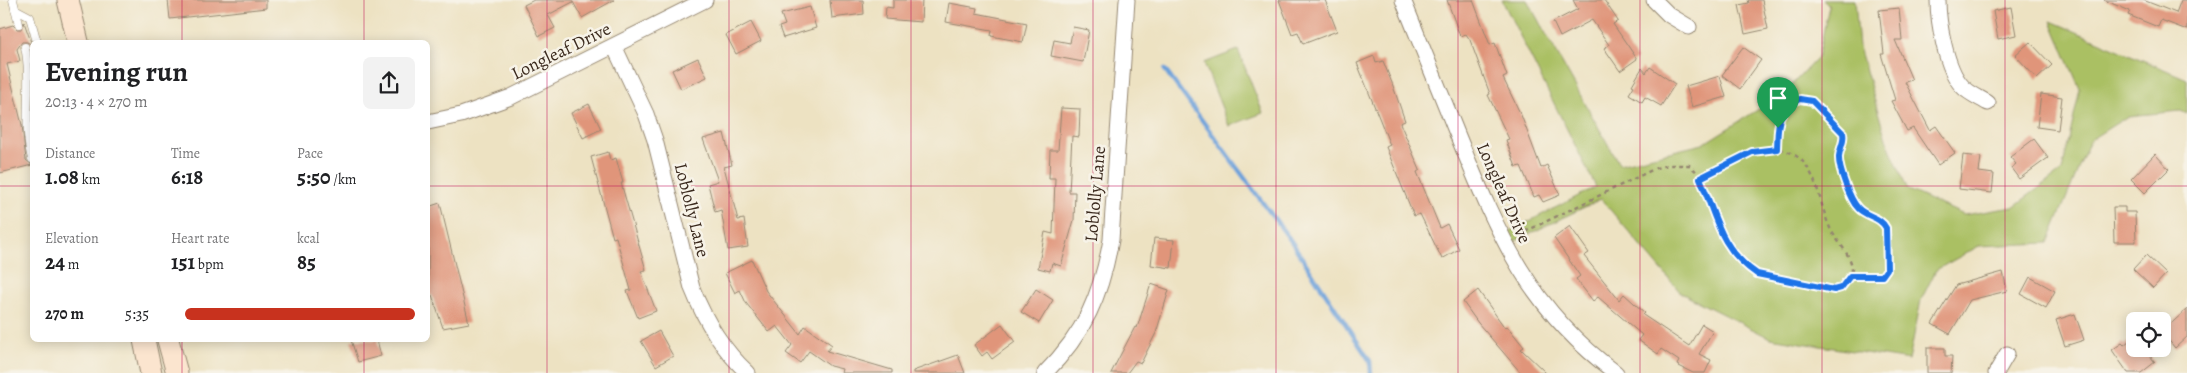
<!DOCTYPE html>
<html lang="en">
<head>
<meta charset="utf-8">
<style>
  body { margin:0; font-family:Alegreya,serif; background:#f2f2f2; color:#202124; height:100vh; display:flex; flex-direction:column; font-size:19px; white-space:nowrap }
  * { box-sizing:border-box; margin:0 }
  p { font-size:16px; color:#757577 }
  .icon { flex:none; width:28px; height:28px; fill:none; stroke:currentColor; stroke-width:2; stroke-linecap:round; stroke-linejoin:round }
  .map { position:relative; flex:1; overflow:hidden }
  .details { position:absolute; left:30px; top:40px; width:400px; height:302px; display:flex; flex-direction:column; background:#fff; border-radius:8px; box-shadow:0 2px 12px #0003 }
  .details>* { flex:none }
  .fabs { position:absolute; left:2126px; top:312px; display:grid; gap:10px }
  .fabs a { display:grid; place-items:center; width:45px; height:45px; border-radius:8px; background:#fff; box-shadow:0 2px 12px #0003; font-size:25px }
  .pin { position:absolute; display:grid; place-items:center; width:42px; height:42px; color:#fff; margin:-51px -21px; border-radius:50% 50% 50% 0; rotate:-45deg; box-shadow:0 0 5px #0007 }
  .pin .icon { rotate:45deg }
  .round { display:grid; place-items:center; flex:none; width:52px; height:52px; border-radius:8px; background:#f2f2f2 }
  .summary { display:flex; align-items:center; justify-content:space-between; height:85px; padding:0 15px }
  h1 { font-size:28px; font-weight:700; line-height:38px }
  .stats { display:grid; grid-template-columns:repeat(3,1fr); gap:8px; height:85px; padding:5px 15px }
  .stats div { display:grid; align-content:center }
  .stats b { font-size:21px; font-weight:700 }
  .stats small { font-size:14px; font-weight:400 }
  .stats p { font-size:14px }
  ul { padding:0 15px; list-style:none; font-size:16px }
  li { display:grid; grid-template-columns:80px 60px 1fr; align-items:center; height:38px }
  li i { height:12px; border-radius:6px; background:#c8321e }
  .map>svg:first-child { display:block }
  .park { fill:#aac064; stroke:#727541 }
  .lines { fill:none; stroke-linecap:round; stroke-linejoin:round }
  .stream { stroke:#6ea2da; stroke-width:4.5 }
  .building { fill:#e0957a }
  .lane-casing { stroke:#948670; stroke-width:9 }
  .street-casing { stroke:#948670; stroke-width:17 }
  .secondary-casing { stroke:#948670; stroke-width:23 }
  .path { stroke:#948670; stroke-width:2.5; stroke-dasharray:4 4; stroke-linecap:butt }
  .lane { stroke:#fff; stroke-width:8 }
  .street { stroke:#fff; stroke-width:15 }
  .secondary { stroke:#fbe5cf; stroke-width:21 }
  .route-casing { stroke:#fff; stroke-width:10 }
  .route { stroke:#1a73e8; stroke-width:6 }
  .grid { fill:none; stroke:#c2185b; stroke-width:1; stroke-opacity:0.55 }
  .labels { text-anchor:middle; stroke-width:5; stroke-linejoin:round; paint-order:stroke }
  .street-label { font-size:18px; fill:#3b2a1e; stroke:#f7f3e8 }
</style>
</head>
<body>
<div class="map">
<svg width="2187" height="373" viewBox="0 0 2187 373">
  <rect width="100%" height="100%" fill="#f7f3e8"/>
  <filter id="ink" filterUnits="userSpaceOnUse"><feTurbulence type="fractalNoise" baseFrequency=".02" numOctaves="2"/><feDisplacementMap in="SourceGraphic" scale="10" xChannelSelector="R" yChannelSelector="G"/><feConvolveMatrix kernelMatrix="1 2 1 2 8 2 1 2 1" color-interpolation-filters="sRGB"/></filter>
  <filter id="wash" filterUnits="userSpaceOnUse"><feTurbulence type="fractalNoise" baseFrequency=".0096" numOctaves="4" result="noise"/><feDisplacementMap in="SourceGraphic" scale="20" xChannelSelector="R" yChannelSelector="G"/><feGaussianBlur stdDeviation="1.12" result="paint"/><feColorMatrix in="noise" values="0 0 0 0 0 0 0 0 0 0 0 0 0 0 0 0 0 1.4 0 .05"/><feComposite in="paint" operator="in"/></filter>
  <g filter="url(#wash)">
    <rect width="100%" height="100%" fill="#ede2c2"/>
    <path class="park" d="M1502,0H1527L1619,164L1703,144L1783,94L1818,57L1829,6L1823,0H1855L1859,47L1886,139L1908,190L1964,215L2013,207L2062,171L2080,89L2051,21L2187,79V114L2181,111L2128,116L2090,140L2048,243L1979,246L1936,270L1921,300L1909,360L1770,338L1681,293L1601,199L1513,242L1506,233L1596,187Z
      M1238,50L1263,113L1229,126L1204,63Z"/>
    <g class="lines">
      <path class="stream" d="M1165,70L1291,241L1370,361L1371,373"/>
    </g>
    <g id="blocks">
      <path class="building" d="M168,0H266V8L170,19Z
        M534,0H614L582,18L573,2L548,15L555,28L539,36L524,5Z
        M830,0H863L864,14L832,18Z
        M893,0H922L921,22L885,19L886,7L893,8Z
        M1279,0H1325L1337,31L1303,44L1298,32L1292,34Z
        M1447,0H1473L1490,45L1495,43L1507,76L1503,78L1521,115L1541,168L1547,165L1560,195L1543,202L1539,195L1534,197L1521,166L1516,167L1506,140L1509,139L1488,95L1490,94L1470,40L1466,34L1460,36Z
        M1573,0H1604L1618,21L1613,24L1637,59L1620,71L1604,48L1609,45L1592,20L1560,37L1553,22L1578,9Z
        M1748,0H1762L1768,29L1745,34L1739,5L1749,3Z
        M2104,0H2143L2176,13L2181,0H2187V30L2161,20L2158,27L2128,15L2130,11Z
        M949,3L977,8L976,13L1027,23L1023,42L991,36L992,30L946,22Z
        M810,7L816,28L783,38L779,27L785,25L781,14Z
        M2011,7L2016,35L1998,39L1993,11Z
        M1899,8L1902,40H1895L1912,80L1905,82L1930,130L1936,126L1955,153L1938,165L1913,128L1907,131L1891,101L1895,100L1881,54H1884L1879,10Z
        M24,22L32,45L27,42H22L17,49L20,61L7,64L22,125L26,160L32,165L0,173V29L13,25L17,29H21Z
        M751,22L761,41L736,54L726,35Z
        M1073,27L1089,30L1083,62L1051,56L1054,40L1070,43Z
        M2030,42L2052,65L2037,79L2015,55Z
        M1743,47L1761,60L1740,89L1722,75Z
        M1374,56L1376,63L1383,61L1392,83L1405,121L1400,123L1420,170L1417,172L1440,228L1447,224L1459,249L1442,259L1420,214L1414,216L1386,147L1390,145L1357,63Z
        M698,58L707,77L681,89L672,70Z
        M1650,67L1675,84L1661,106L1645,97L1642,102L1629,94L1634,86L1632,85L1642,68L1646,73Z
        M1720,76L1726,97L1692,107L1686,86Z
        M2041,94L2062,97L2058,130L2037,127Z
        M589,104L601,129L583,138L571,113Z
        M1061,108L1080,109L1079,137L1072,136L1069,192H1075L1074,220L1061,266L1052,263L1050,271L1038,268L1045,232L1053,234L1055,178H1049L1050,150H1058Z
        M724,133L732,165L724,167L738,220L744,219L748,247L728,250L721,210L715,212L708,184L718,181L703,139Z
        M2034,139L2048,158L2019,179L2011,168L2016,164L2010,157Z
        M608,152L610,160L616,158L623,183H621L646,270L641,271L656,311L638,318L627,291L631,290L616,237L613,238L591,157Z
        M2155,154L2169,169L2145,193L2131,179Z
        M1963,155L1981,157L1979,172L1994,174L1992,193L1959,189Z
        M440,203L469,323L443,328L432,295L428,296V207Z
        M2113,207H2125V212H2135L2136,242H2114Z
        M1570,226L1589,253L1584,256L1619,300L1624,294L1645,313L1643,315L1689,346L1702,324L1713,331L1699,354L1711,360L1705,373H1693L1677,365L1679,361L1661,349L1658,354L1638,340L1642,335L1598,297L1593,301L1576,279L1580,276L1554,238Z
        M1154,238L1174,240L1171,268L1151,265Z
        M2146,255L2166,274L2153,288L2133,269Z
        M752,260L766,291L800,334L805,326L832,345L827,351L892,370V373H841L842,369L830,366L809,351L800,363L786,353L792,345L777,326L769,332L746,303L740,290L735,293L725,273Z
        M2003,272L2007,291L1970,300L1950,334L1932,324L1956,285Z
        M2030,277L2055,291L2046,308L2021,294Z
        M1151,284L1169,290L1156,333L1141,363L1136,361L1127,373H1111L1135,327L1137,328Z
        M1036,289L1053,300L1039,323L1021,312Z
        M1478,290L1505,328L1507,326L1524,347L1521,349L1546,373H1521L1478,323L1463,302Z
        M2187,309V337L2175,348L2162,332Z
        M2075,314L2084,340L2065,346L2056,320Z
        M1002,324L1015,342L992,359L987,352L982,356L974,345Z
        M659,331L673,356L656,366L641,341Z
        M2135,336V349H2144L2155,362L2141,373H2128L2112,350L2122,343L2124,345Z
        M351,340H377L381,356L358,362Z
        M1927,348H1945V356H1952L1951,373H1927Z
        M958,355L965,373H913V371Z"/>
    </g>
  </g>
  <g filter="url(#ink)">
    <use href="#blocks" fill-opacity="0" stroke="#948670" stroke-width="1"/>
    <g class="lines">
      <g class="lane-casing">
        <path id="lane" d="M13,0L19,24
          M15,9L30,17L37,42
          M25,47C33,84 22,123 32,159"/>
      </g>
      <g class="street-casing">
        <path id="street" d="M1403,0C1422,47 1441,94 1460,141C1499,236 1530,310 1616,373
          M1654,0L1669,15L1689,27
          M1938,0C1938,22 1946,69 1962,86C1968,93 1980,98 1988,103
          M614,46L646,114L655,140L692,288C705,321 722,349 748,373
          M428,122L461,115L511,97L705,0
          M1045,373C1085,333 1101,295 1111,240L1127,0
          M1996,373L2007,354"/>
      </g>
      <g class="secondary-casing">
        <path id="secondary" d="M68,0L78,42
          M144,340L151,373
          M168,340L177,373"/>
      </g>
      <path class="path" d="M1777,149C1778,127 1776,107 1800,99L1811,101L1843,133C1845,142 1840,147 1839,156C1838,166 1850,200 1858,208C1866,217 1880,216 1886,228L1887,269L1885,274L1875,278L1851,276
        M1518,235L1656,168L1668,165H1689L1698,173L1726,244L1747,267L1757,273L1823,288H1841C1847,283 1852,277 1852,268C1851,254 1836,241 1830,228C1817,200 1818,156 1779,149C1751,145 1724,168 1700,178"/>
      <use href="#lane" class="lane"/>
      <use href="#street" class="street"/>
      <use href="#secondary" class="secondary"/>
    </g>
  </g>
  <g class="lines" filter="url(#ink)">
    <g class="route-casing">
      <path id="route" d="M1800,99L1812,101L1843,133C1845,142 1840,147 1839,156C1838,167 1850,200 1858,208C1866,217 1880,216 1886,228L1887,269L1882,276H1850L1841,288L1834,290L1757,274C1719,248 1716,216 1700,178L1752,152L1777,149C1778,127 1776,107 1800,99Z"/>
    </g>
    <use href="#route" class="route"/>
  </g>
  <path class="grid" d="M182,0V42M364,0V42M547,0V373M729,0V373M911,0V373M1093,0V373M1276,0V373M1458,0V373M1640,0V373M1822,0V373M2005,0V373M0,186H32M428,186H2187M182,340V373M364,340V373"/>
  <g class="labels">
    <g class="street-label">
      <text transform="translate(561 51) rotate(-26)" y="6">Longleaf Drive</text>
      <text transform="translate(1504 193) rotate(66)" y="6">Longleaf Drive</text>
      <text transform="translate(1095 194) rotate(-85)" y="6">Loblolly Lane</text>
      <text transform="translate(692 210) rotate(76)" y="6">Loblolly Lane</text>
    </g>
  </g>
</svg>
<div class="fabs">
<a><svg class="icon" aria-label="locate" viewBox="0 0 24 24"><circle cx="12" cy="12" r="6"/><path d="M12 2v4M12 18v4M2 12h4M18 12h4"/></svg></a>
</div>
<div class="pin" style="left:1778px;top:128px;background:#1e9e55"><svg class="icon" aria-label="arrive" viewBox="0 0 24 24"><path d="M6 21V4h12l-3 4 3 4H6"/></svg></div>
<section class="details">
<div class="summary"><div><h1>Evening run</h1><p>20:13 · 4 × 270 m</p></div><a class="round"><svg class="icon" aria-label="share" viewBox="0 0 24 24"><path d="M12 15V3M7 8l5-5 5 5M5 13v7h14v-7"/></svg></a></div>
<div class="stats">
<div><p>Distance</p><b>1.08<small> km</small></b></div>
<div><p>Time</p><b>6:18</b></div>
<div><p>Pace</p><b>5:50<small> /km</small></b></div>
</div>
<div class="stats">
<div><p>Elevation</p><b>24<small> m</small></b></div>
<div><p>Heart rate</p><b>151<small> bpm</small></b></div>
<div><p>kcal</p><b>85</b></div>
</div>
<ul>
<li><b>270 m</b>5:35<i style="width:100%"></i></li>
</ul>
</section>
</div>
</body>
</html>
